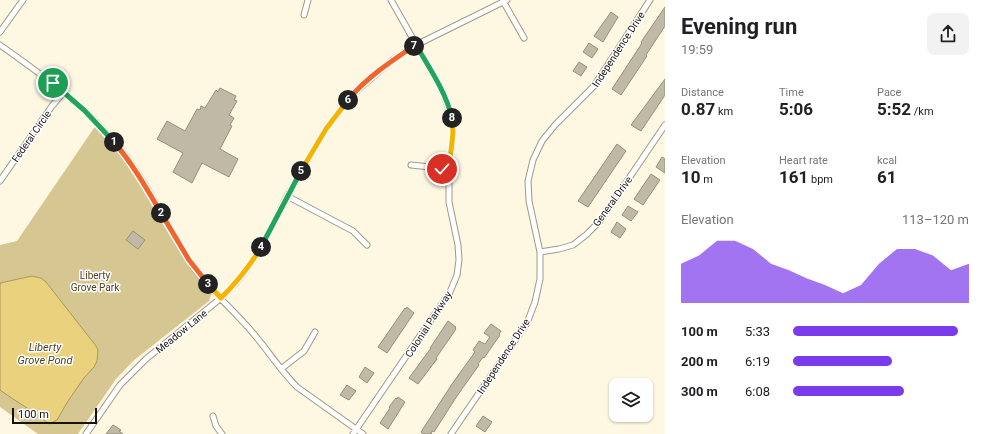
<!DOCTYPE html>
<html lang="en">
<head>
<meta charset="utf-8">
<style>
  body { margin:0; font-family:Roboto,sans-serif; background:#f2f2f2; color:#202124; height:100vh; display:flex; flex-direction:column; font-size:15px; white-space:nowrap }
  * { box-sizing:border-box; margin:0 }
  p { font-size:13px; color:#757577 }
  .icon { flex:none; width:22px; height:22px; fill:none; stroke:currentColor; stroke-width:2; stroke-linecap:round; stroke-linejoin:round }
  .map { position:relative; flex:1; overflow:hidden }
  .sheet { display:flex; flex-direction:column; background:#fff; width:320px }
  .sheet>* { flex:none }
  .tools { position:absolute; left:609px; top:378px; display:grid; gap:8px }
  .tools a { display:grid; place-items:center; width:44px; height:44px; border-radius:8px; background:#fff; box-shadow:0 1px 3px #0004; font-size:20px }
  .scale { position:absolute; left:12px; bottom:10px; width:85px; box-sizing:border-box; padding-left:4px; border:2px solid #15130c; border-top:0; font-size:11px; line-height:14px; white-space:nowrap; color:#15130c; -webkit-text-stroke:3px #fff; paint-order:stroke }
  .pin { position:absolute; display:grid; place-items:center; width:34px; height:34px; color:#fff; margin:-17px; border:2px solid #fff; border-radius:50%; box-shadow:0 1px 4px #0007 }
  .km { position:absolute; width:20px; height:20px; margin:-10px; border-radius:50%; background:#222; color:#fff; font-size:11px; line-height:20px; text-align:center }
  .round { display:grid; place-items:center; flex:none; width:42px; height:42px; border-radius:8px; background:#f2f2f2 }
  .headline { display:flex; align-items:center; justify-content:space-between; height:68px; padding:0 16px }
  h1 { font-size:22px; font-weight:700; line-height:30px }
  .stats { display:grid; grid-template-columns:repeat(3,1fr); gap:6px; height:68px; padding:4px 16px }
  .stats div { display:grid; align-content:center }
  .stats b { font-size:17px; font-weight:700 }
  .stats small { font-size:11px; font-weight:400 }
  .stats p { font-size:11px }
  .chart { height:112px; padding:8px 16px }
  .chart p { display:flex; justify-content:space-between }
  .chart svg { width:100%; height:72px; margin-top:4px; fill:#7c3aed; opacity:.7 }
  ul { padding:0 16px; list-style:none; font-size:13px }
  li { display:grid; grid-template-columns:64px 48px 1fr; align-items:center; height:30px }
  li i { height:10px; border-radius:5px; background:#7c3aed }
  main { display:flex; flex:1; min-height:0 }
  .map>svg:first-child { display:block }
  .green { fill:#d6c792 }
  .water { fill:#ead17e; stroke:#aa985c }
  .building { fill:#bfb9a5; stroke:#958f7c }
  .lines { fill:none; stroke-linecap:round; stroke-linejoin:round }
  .minor-casing { stroke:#9f9986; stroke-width:7 }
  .minor { stroke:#fff; stroke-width:5 }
  .split-1-casing { stroke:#fff; stroke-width:8 }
  .split-2-casing { stroke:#fff; stroke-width:8 }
  .split-3-casing { stroke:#fff; stroke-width:8 }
  .split-4-casing { stroke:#fff; stroke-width:8 }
  .split-5-casing { stroke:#fff; stroke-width:8 }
  .split-6-casing { stroke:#fff; stroke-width:8 }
  .split-7-casing { stroke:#fff; stroke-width:8 }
  .split-8-casing { stroke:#fff; stroke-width:8 }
  .split-9-casing { stroke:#fff; stroke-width:8 }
  .split-1 { stroke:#22a559; stroke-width:5 }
  .split-2 { stroke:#f0652b; stroke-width:5 }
  .split-3 { stroke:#f0652b; stroke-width:5 }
  .split-4 { stroke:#f5b400; stroke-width:5 }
  .split-5 { stroke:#22a559; stroke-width:5 }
  .split-6 { stroke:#f5b400; stroke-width:5 }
  .split-7 { stroke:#f0652b; stroke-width:5 }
  .split-8 { stroke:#22a559; stroke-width:5 }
  .split-9 { stroke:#f5b400; stroke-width:5 }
  .labels { text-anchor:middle; stroke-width:3; stroke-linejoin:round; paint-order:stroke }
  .street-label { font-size:10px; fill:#15130c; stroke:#fff }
  .park-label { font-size:10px; fill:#4d421e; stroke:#fff }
  .water-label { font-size:11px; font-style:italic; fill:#4d431f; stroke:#fff }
</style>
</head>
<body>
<main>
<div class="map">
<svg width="665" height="434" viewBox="0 0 665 434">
  <rect width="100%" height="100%" fill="#fef8e2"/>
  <path class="green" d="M96,125L125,161L140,182L193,271L211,292V295L209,301L133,361L116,379L78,434H38L0,407V245L17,241Z"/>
  <path class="water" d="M32,276L41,278L46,282L96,346L98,350L97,361L94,367L84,378L68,401L57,420L49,424C34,411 16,402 0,390V283Z"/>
  <path class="building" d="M665,7V26L646,55L647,56L621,95L612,89L642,43L641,42Z
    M611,12L618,17L603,42L594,36Z
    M589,43L598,49L592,58L583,52Z
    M579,62L587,67L581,76L573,71Z
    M665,79V95L641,131L631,125Z
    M220,88L236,96L234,100L237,101L229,115L234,118L230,125L232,126L220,149L238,159L229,177L202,163L192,183L173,172L183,153L157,139L167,121L185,131L197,109L200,110L201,106L205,108L216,90L218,92Z
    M617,144L626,151L588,207L578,201Z
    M662,157L665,159V173L656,167Z
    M651,174L660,180L643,205L634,199Z
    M628,206L638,212L631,221L622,215Z
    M617,222L626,229L620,238L611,232Z
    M133,231L145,240L138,249L126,240Z
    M407,307L414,313L387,353L378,347L405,308L406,309Z
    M448,321L456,327L455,328L456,329L436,358L437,359L418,384L409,378L431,348H430Z
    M491,324L501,331L499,334L500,335L484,358L483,357L478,364L479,365L457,396L434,432L432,431L431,434H423L421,432L452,384L475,352L473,350L479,341L485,344L490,337L484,333Z
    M365,367L374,373L367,383L359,377Z
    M347,385L356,391L349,400L340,395Z
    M398,397L405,402L388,429L380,423L390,408L389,407L396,398L397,399Z
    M483,416L492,422L485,432L476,426Z
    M113,425L121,430L119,431L123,434H106Z"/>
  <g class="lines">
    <g class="minor-casing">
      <path id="minor" d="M503,1L524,38
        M304,15L308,0
        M0,32L23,0
        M0,45C44,76 87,107 121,150C148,184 166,224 189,261C204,284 226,303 245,324C264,344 278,368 297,387L363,434
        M411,165L449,169
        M0,181L52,106L64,92
        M287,196L353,231L367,245
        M540,252L559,249L573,245L586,235L600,221L665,125
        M281,369L304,351L315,332
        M213,416L216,426L222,434
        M86,434L120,385L146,359L221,298L236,283L250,265L264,242L287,196L326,129L352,95L391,61L416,45L507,0
        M353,434L450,292L457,275L459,260L458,245L449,202V169L453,133L452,118L442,90L391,0
        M451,434L527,323L535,302L540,279V252L529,201L528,181L533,160L542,141L555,125L594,86L650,0"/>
    </g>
    <use href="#minor" class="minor"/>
  </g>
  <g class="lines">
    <g class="split-1-casing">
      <path id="split-1" d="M53,83L85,111L114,142"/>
    </g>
    <g class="split-2-casing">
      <path id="split-2" d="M114,142C132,163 147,189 161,213"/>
    </g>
    <g class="split-3-casing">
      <path id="split-3" d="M161,213L189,260L208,284"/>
    </g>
    <g class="split-4-casing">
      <path id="split-4" d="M208,284L221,298C237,282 250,266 261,247"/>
    </g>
    <g class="split-5-casing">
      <path id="split-5" d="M261,247L301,171"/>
    </g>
    <g class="split-6-casing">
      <path id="split-6" d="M301,171L326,129L348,100"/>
    </g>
    <g class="split-7-casing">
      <path id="split-7" d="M348,100C366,78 390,62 414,46"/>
    </g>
    <g class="split-8-casing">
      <path id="split-8" d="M414,46L416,45C430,69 446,92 452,118"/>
    </g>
    <g class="split-9-casing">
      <path id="split-9" d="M442,169H449L453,133L452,118"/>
    </g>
    <use href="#split-1" class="split-1"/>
    <use href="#split-2" class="split-2"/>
    <use href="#split-3" class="split-3"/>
    <use href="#split-4" class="split-4"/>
    <use href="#split-5" class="split-5"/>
    <use href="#split-6" class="split-6"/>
    <use href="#split-7" class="split-7"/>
    <use href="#split-8" class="split-8"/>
    <use href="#split-9" class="split-9"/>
  </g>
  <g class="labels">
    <g class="street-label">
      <text transform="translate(618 49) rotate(-57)" y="4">Independence Drive</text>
      <text transform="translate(31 136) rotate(-55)" y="4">Federal Circle</text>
      <text transform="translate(612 201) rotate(-54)" y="4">General Drive</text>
      <text transform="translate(428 324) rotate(-57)" y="4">Colonial Parkway</text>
      <text transform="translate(181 331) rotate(-39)" y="4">Meadow Lane</text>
      <text transform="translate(503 356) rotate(-57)" y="4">Independence Drive</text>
    </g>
    <g class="park-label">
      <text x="95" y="279">Liberty<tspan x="95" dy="12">Grove Park</tspan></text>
    </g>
    <g class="water-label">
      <text x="45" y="351">Liberty<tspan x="45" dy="13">Grove Pond</tspan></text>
    </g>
  </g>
</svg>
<div class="tools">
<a><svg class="icon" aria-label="layers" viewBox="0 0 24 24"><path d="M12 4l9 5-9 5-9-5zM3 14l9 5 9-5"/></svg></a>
</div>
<div class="scale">100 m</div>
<div class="pin" style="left:53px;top:83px;background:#1e9e55"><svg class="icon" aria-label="arrive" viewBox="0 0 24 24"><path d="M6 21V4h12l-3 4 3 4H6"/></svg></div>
<div class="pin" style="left:442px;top:169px;background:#d93025"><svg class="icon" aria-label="check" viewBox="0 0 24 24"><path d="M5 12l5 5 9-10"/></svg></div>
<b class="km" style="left:114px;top:142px">1</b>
<b class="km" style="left:161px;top:213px">2</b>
<b class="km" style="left:208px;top:284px">3</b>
<b class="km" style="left:261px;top:247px">4</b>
<b class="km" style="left:301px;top:171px">5</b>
<b class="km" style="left:348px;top:100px">6</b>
<b class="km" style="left:414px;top:46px">7</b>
<b class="km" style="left:452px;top:118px">8</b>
</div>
<section class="sheet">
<div class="headline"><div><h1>Evening run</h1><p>19:59</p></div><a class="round"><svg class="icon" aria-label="share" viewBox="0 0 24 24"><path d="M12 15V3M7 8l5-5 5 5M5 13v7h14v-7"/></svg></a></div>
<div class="stats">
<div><p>Distance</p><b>0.87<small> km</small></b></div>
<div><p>Time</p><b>5:06</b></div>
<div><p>Pace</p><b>5:52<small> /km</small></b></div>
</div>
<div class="stats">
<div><p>Elevation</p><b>10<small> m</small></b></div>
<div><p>Heart rate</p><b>161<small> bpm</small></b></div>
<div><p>kcal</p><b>61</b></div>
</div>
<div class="chart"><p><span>Elevation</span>113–120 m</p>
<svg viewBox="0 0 160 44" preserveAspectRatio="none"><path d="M0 44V20L10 15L20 6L30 6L40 11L50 20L60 24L70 29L80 33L90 38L100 33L110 20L120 11L130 11L140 15L150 24L160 20V44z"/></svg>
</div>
<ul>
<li><b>100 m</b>5:33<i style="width:94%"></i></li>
<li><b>200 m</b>6:19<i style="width:56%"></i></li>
<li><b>300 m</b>6:08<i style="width:63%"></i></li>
</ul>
</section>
</main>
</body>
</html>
